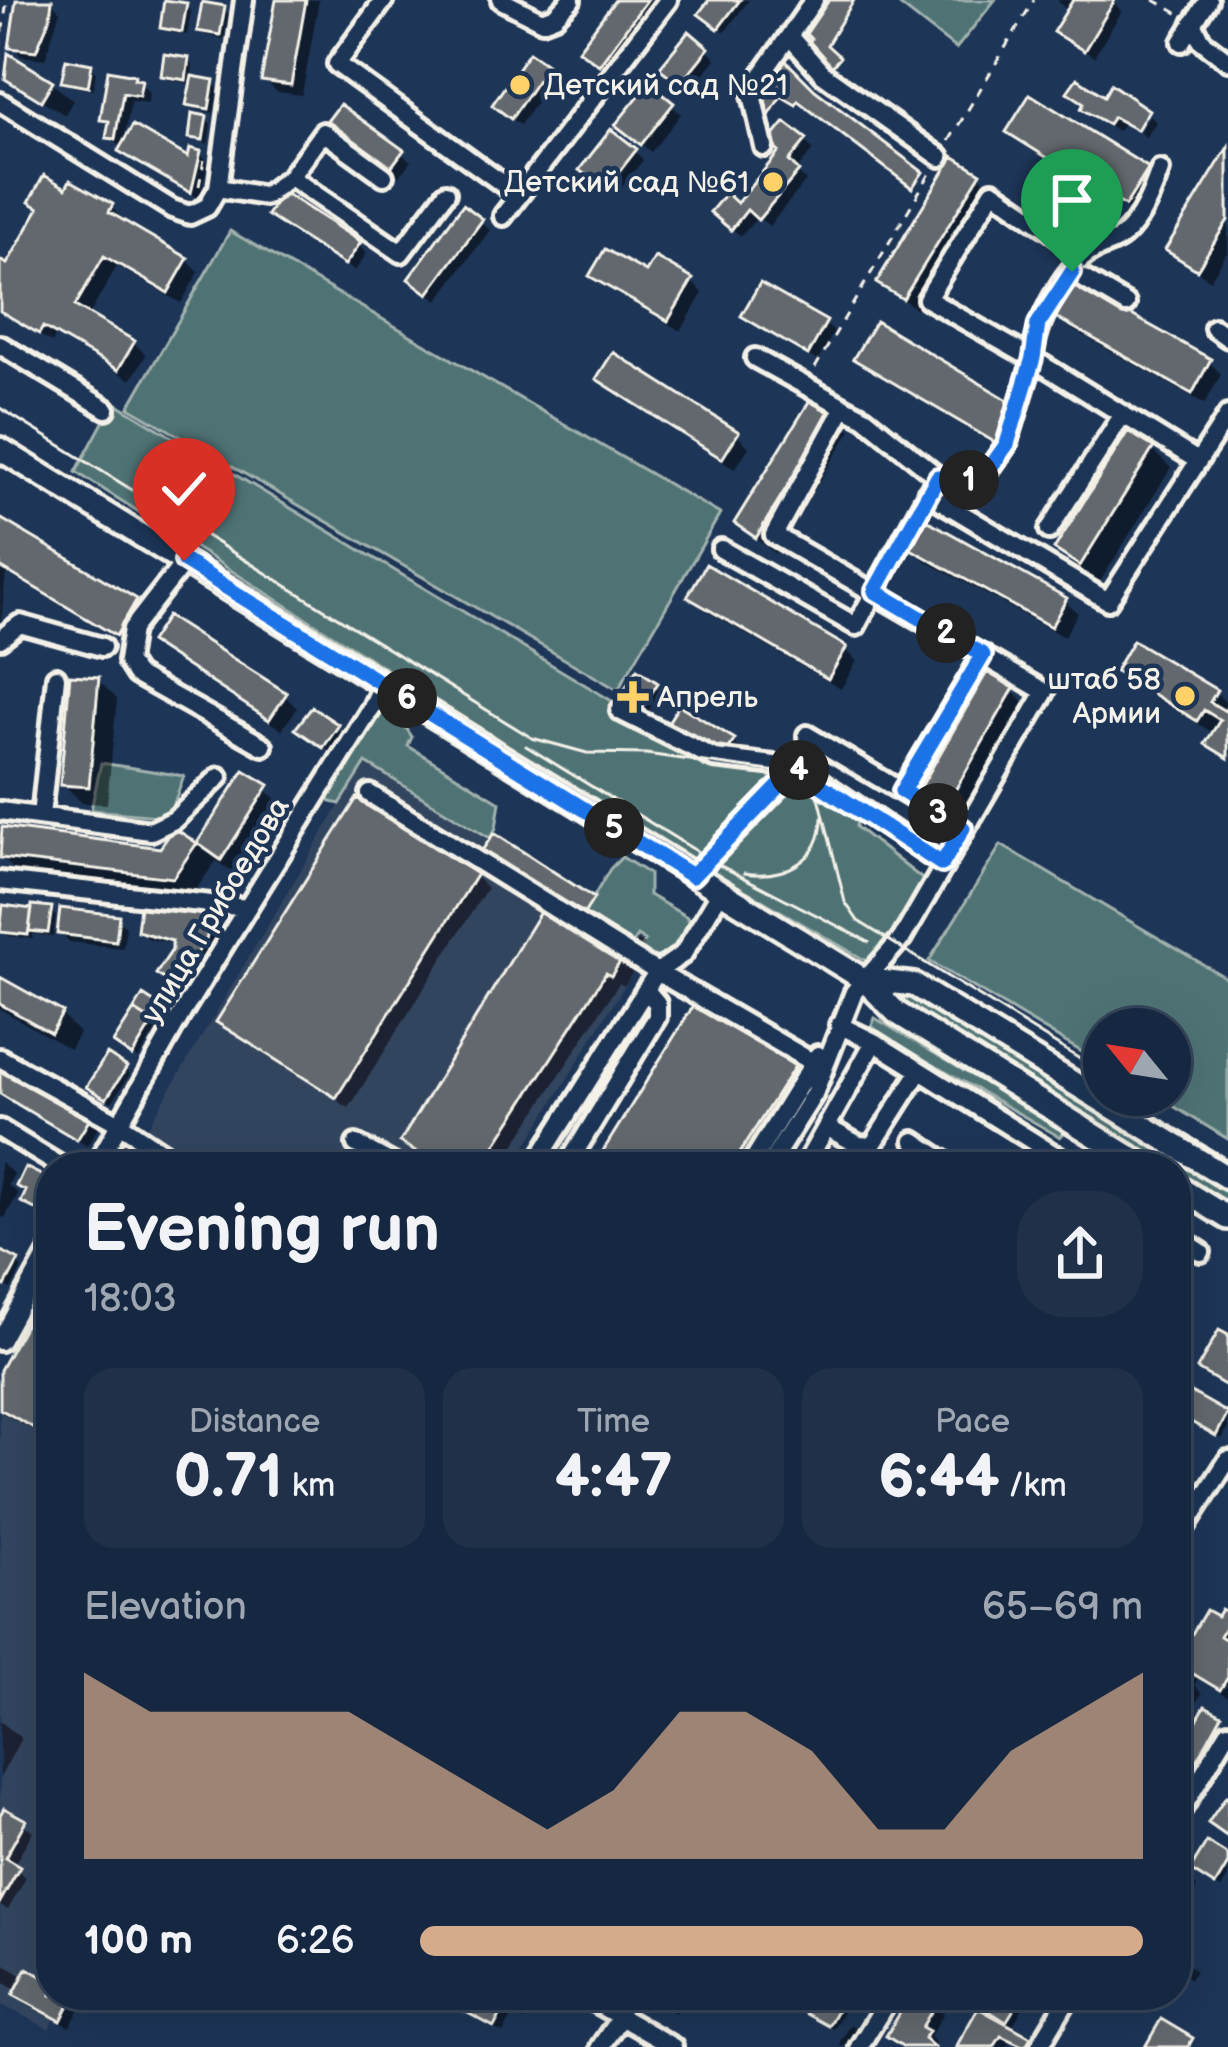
<!DOCTYPE html>
<html lang="en">
<head>
<meta charset="utf-8">
<style>
  body { margin:0; font-family:"Balsamiq Sans",sans-serif; background:#1f3048; color:#f1f3f6; height:100vh; display:flex; flex-direction:column; font-size:45px; white-space:nowrap }
  * { box-sizing:border-box; margin:0 }
  p { font-size:39px; color:#9ea6b1 }
  .icon { flex:none; width:66px; height:66px; fill:none; stroke:currentColor; stroke-width:2; stroke-linecap:round; stroke-linejoin:round }
  .map { position:relative; flex:1; overflow:hidden }
  .panel { position:absolute; left:36px; top:1152px; width:1155px; height:858px; display:flex; flex-direction:column; background:#162841; border-radius:48px; box-shadow:0 12px 48px #0002,0 0 0 3px #35445a }
  .panel>* { flex:none }
  .needle { width:78px; rotate:300deg }
  .controls { position:absolute; left:1083px; top:1008px; display:grid; gap:24px }
  .controls a { display:grid; place-items:center; width:108px; height:108px; border-radius:50%; background:#162841; box-shadow:0 12px 48px #0002,0 0 0 3px #35445a; font-size:60px }
  .pin { position:absolute; display:grid; place-items:center; width:102px; height:102px; color:#fff; margin:-123px -51px; border-radius:50% 50% 50% 0; rotate:-45deg; box-shadow:0 0 12px #0007 }
  .pin .icon { rotate:45deg }
  .km { position:absolute; width:60px; height:60px; margin:-30px; border-radius:50%; background:#222; color:#fff; font-size:33px; line-height:60px; text-align:center }
  .round { display:grid; place-items:center; flex:none; width:126px; height:126px; border-radius:48px; background:#1f3048 }
  .summary { display:flex; align-items:center; justify-content:space-between; height:204px; padding:0 48px }
  h1 { font-size:66px; font-weight:800; line-height:90px }
  .metrics { display:grid; grid-template-columns:repeat(3,1fr); gap:18px; height:204px; padding:12px 48px }
  .metrics div { display:grid; align-content:center; border-radius:30px; background:#1f3048; text-align:center }
  .metrics b { font-size:60px; font-weight:800 }
  .metrics small { font-size:33px; font-weight:400 }
  .metrics p { font-size:33px }
  .chart { height:336px; padding:24px 48px }
  .chart p { display:flex; justify-content:space-between }
  .chart svg { width:100%; height:216px; margin-top:12px; fill:#d6ab8b; opacity:.7 }
  ul { padding:0 48px; list-style:none; font-size:39px }
  li { display:grid; grid-template-columns:192px 144px 1fr; align-items:center; height:90px }
  li i { height:30px; border-radius:15px; background:#d6ab8b }
  .map>svg:first-child { display:block }
  .built { fill:#32445e }
  .green { fill:#4f7374; stroke:#a2b2ae; stroke-width:3 }
  .shadow { fill:#0007 }
  .building { fill:#62676d; stroke:#f4f1e8; stroke-width:3 }
  .lines { fill:none; stroke-linecap:round; stroke-linejoin:round }
  .minor-casing { stroke:#f4f1e8; stroke-width:26 }
  .major-casing { stroke:#f4f1e8; stroke-width:30 }
  .path { stroke:#f4f1e8; stroke-width:3; stroke-dasharray:9 9; stroke-linecap:butt }
  .minor { stroke:#1d3557; stroke-width:16 }
  .major { stroke:#1d3557; stroke-width:21 }
  .tram { stroke:#f4f1e8; stroke-width:3 }
  .route-casing { stroke:#fff; stroke-width:24 }
  .route { stroke:#1a73e8; stroke-width:15 }
  .poi-dot { fill:#ffd166; stroke:#1d3557; stroke-width:4.5 }
  .labels { text-anchor:middle; stroke-width:9; stroke-linejoin:round; paint-order:stroke }
  .poi-label { font-size:30px; fill:#f4f1e8; stroke:#1d3557; text-anchor:start }
  .street-label { font-size:30px; fill:#f4f1e8; stroke:#1d3557 }
</style>
</head>
<body>
<div class="map">
<svg width="1228" height="2047" viewBox="0 0 1228 2047">
  <rect width="100%" height="100%" fill="#1d3557"/>
  <filter id="ink" filterUnits="userSpaceOnUse"><feTurbulence type="fractalNoise" baseFrequency=".00833" numOctaves="2"/><feDisplacementMap in="SourceGraphic" scale="24" xChannelSelector="R" yChannelSelector="G"/><feConvolveMatrix kernelMatrix="1 2 1 2 8 2 1 2 1" color-interpolation-filters="sRGB"/></filter>
  <g filter="url(#ink)">
    <path class="built" d="M365,762L654,938L513,1167H124Z
      M51,1289V1995H67L49,2029L0,2004V1375Z"/>
    <path class="green" d="M893,0H995L956,49Z
      M230,231L720,514L618,690L129,407Z
      M114,402L612,701L619,717L714,769L786,777L824,790L857,813L856,827L926,882L891,944L871,961L863,959L629,823L76,472Z
      M385,711L405,726L412,737L408,746L500,802L496,828L490,838L366,763L340,804L331,802L326,795L370,724Z
      M101,763L184,776L169,817L91,810Z
      M1001,845L1228,979V1139L1155,1095H1170V1029H1104V1065L929,961Z
      M622,857L649,874V895L687,917L688,927L673,953L660,957L637,955L645,941L637,936L628,950L580,920L610,869Z
      M909,992L1228,1188V1207L1176,1175V1167H1164L901,1005Z
      M875,1018L1061,1128L1063,1134L1060,1137L881,1035L872,1026Z"/>
    <path class="shadow" d="M19,0L51,2L60,11L45,59L21,56L13,47Z
      M279,0H319L302,95L277,92L265,80Z
      M619,0H662L609,71L591,58Z
      M713,0H749L725,32L707,19Z
      M1057,0H1111L1122,11L1094,57L1057,31L1069,12Z
      M186,6L191,11L187,35L168,32L163,27Z
      M223,9L229,14L224,39L206,35L200,30Z
      M707,50L716,59L690,91L672,76Z
      M530,56L555,76L520,125L504,114Z
      M188,61L193,66L191,79L213,83L218,88L214,113L195,109L190,104L193,84L170,80L164,75Z
      M91,67L96,72L93,90L70,86L65,81Z
      M134,77L149,92L148,103L131,101L123,146L118,145L109,137L111,127L103,119Z
      M14,83H51L73,100L65,115Z
      M649,87L681,114L651,152L628,133Z
      M776,89L813,92L922,176L915,187L801,101L798,105L784,96L771,115L762,109Z
      M1071,92L1105,100L1145,111L1134,129L1123,123L1118,131L1093,117Z
      M341,108L411,161L399,176L338,132Z
      M1150,115L1156,122L1146,137L1139,132Z
      M205,118L211,124L208,144L192,137Z
      M1010,132L1147,170L1159,182L1138,216L1022,144Z
      M805,141L813,150L796,171L806,181L769,226L758,217L741,236L722,221Z
      M121,150L190,162L200,153L208,162L200,199Z
      M635,151L643,160L615,196L592,178Z
      M1228,153V251L1210,280L1168,250Z
      M979,175L991,187L916,309L880,282Z
      M32,202L111,207L123,219L121,222L187,260L199,272L181,303L117,266L88,317L134,343L146,355L131,380L56,336L52,343L0,310V263L8,268L41,211Z
      M464,208L490,230L438,300L420,287Z
      M270,215L359,245L367,253L355,271Z
      M593,275L691,281L703,293L681,331L605,287Z
      M744,315L825,324L834,332L817,361Z
      M1058,317L1209,362L1221,374L1205,404L1071,329Z
      M857,358L1016,408L1028,420L1009,453L869,370Z
      M600,378L737,435L749,447L735,469L612,390Z
      M832,412L851,430L775,554L738,523Z
      M1152,450L1171,468L1100,582L1076,567L1058,549Z
      M0,521L135,601L148,613L129,645L6,573L0,630Z
      M912,548L1065,601L1078,613L1064,637L924,560Z
      M691,597L845,649L857,661L841,689L703,609Z
      M154,642L285,696L297,708L282,730L166,654Z
      M1118,670L1215,692L1228,705V760L1209,743L1215,734L1130,683Z
      M98,680L117,699L107,804L82,803L63,784Z
      M656,685L661,691L648,711L630,699Z
      M1012,690L1024,702L955,823L931,809Z
      M312,711L343,733L330,751L304,734Z
      M671,723L733,742L742,750L733,763Z
      M245,774L286,806L240,877L216,861L192,895L20,876L2,857L161,851L175,832L198,846Z
      M475,876L487,888L349,1108L232,1034L220,1022Z
      M50,910L56,916L53,937L33,934V939L8,936L3,930Z
      M117,918L126,927L123,948L69,942L60,933Z
      M206,924L216,939L213,949L185,993L160,974L175,950V943L149,939L140,930Z
      M637,940L645,945L639,954L632,949Z
      M603,953L622,958L634,970L624,986L619,983L500,1167H437L416,1154L404,1142Z
      M0,980L61,1014L79,1033L70,1049L0,1009Z
      M161,1010L166,1015L138,1059L122,1048Z
      M0,1066L89,1119L98,1128L87,1146L0,1095Z
      M793,1068L805,1080L750,1167H597Z
      M125,1069L130,1074L112,1102L95,1091Z
      M0,1162L14,1174L8,1185L18,1194L5,1218L0,1215Z
      M0,1253L22,1268L11,1289L0,1283Z
      M51,1284V1431L47,1438L0,1412V1377Z
      M1227,1415L1228,1428L1222,1439L1186,1419Z
      M1176,1452L1195,1465L1182,1489L1176,1485Z
      M1207,1614L1218,1620L1228,1616V1697L1198,1679L1194,1685L1202,1693L1192,1710L1176,1701V1667Z
      M1176,1708L1198,1725L1206,1710L1228,1725L1199,1780L1176,1763Z
      M0,1721L21,1738L0,1778Z
      M5,1812L33,1831L13,1867L26,1878L8,1910L0,1906V1821Z
      M1228,1858V1877L1221,1889L1199,1875Z
      M1176,1873L1197,1887L1191,1899L1176,1891Z
      M1176,1955L1196,1971L1190,1979L1176,1970Z
      M0,1961L26,1978L51,1984V1995H72L82,2005L70,2027L25,2004L17,1995L19,1990L0,1981Z
      M459,1995H481L504,2007L513,2016L503,2033L462,2011L453,2003Z
      M497,1995H514L526,2002L531,2007L524,2021L516,2015L519,2008Z
      M685,1995L675,2013L648,1996V1995Z
      M820,1995H830L846,2006L833,2029L810,2013Z
      M864,1995H892L882,2014L861,2000Z
      M915,1995H921L944,2013L930,2036L935,2042L933,2047H903L890,2036Z
      M948,1995H980L972,2009Z
      M993,1995H1010L1024,2006L1013,2025L986,2006Z
      M1130,1995H1164L1156,2009Z
      M979,2013L1029,2040L1036,2047H1019L1010,2042L1007,2047H960Z
      M850,2024L856,2028L843,2047L839,2044Z"/>
    <path class="building" d="M16,0H52L50,18L36,51L9,48Z
      M164,0L187,3L182,32L160,28Z
      M276,0H306L291,85L261,81Z
      M615,0H647L599,65L578,50Z
      M709,0H740L718,29L698,14Z
      M829,0H854L827,45L840,57L831,68L806,48L811,39L806,34Z
      M1073,0H1115L1084,51L1053,32Z
      M202,2L225,6L220,35L197,31Z
      M689,31L709,48L680,84L659,68Z
      M529,52L548,65L511,119L492,105Z
      M8,53L53,81L41,101L5,79Z
      M164,54L189,58L186,80L161,76Z
      M66,59L92,64L88,87L61,82Z
      M784,59L815,90L923,172L912,188L798,101L796,105L781,96L769,116L758,109L772,89L765,84Z
      M108,70L135,75L134,79L142,80L139,96L123,93L115,139L106,138L109,121L100,120Z
      M192,76L214,80L209,109L186,105Z
      M1077,78L1104,96L1111,84L1149,110L1137,130L1113,117L1108,124L1081,109L1084,103L1067,92Z
      M649,83L674,103L641,145L615,125Z
      M1030,94L1149,168L1125,206L1006,132Z
      M340,104L404,150L389,170L325,124Z
      M192,113L207,116L203,140L189,138Z
      M785,122L807,139L789,161L799,171L758,220L747,210L731,230L710,212L726,193L737,203L779,152L768,143Z
      M133,125L188,157L190,148L201,151L191,193L118,151Z
      M611,129L637,149L605,190L579,170Z
      M1228,147V220L1197,270L1165,250Z
      M953,156L981,173L903,299L876,283Z
      M44,175L66,188L70,180L113,204L109,212L188,258L168,293L104,256L75,306L135,341L118,370L43,327L39,334L0,311V260L7,264L39,208L29,202Z
      M283,192L361,242L345,265L267,215Z
      M463,204L483,219L428,294L408,279Z
      M605,249L646,272L655,257L693,279L668,321L589,276Z
      M760,283L827,321L808,355L741,316Z
      M1074,283L1211,359L1192,394L1055,317Z
      M876,321L1018,406L996,443L853,359Z
      M613,352L739,432L722,459L596,379Z
      M812,397L834,409L756,538L734,523Z
      M1128,431L1154,447L1080,566L1054,549Z
      M0,518L137,599L116,636L0,567Z
      M925,519L1067,598L1051,627L909,548Z
      M706,564L847,647L828,679L687,597Z
      M167,616L287,693L269,720L150,642Z
      M1133,640L1217,690L1210,702L1225,711L1228,705V758L1205,744L1220,720L1204,710L1197,721L1115,671Z
      M637,669L658,683L642,708L621,695Z
      M987,672L1014,688L942,813L915,797Z
      M70,675L99,677L89,787L60,785Z
      M679,705L735,739L724,756L667,724Z
      M312,707L339,725L323,748L295,729Z
      M244,770L269,785L221,860L197,843Z
      M357,798L477,874L336,1098L216,1022Z
      M2,827L160,848L174,828L197,843L173,878L0,858Z
      M494,833L594,898L580,920L479,855Z
      M3,905L32,909L28,935L0,932Z
      M32,905L52,907L48,933L29,931Z
      M140,906L198,912L209,928L206,940L175,986L156,974L172,950V941L137,931Z
      M60,908L119,915L116,941L57,934Z
      M540,912L602,949L605,945L624,956L611,976L606,973L481,1167H439L400,1142Z
      M0,977L63,1012L51,1033L0,1004Z
      M143,995L163,1008L153,1022L134,1010Z
      M695,1003L795,1066L731,1167H593Z
      M134,1010L153,1022L132,1056L113,1043Z
      M107,1054L127,1067L106,1099L86,1087Z
      M0,1063L91,1117L77,1140L0,1094Z
      M25,1167L51,1180V1202L45,1214L21,1202L26,1191L16,1186Z
      M0,1250L19,1260L5,1286L0,1283Z
      M51,1278V1398L34,1428L0,1409V1370Z
      M1219,1330L1228,1335V1387L1197,1369Z
      M1189,1391L1228,1413L1216,1436L1177,1414Z
      M1221,1609L1228,1613V1622L1220,1636L1228,1641V1677L1220,1690L1185,1669L1182,1673L1192,1678L1179,1700L1176,1661L1206,1610L1217,1616Z
      M1205,1706L1222,1715L1190,1773L1176,1765V1757Z
      M1226,1796L1228,1798V1837L1208,1823Z
      M4,1808L26,1820L5,1858L20,1867L0,1902V1815Z
      M1207,1842L1228,1855V1864L1215,1886L1190,1870Z
      M27,1968L51,1981V1995H74L61,2021L13,1995Z
      M458,1995H487L506,2005L494,2027L449,2003Z
      M816,1995L843,1999L828,2026L806,2014Z
      M911,1995H926L937,2002L922,2027L929,2031L924,2038L934,2047H904L886,2036Z
      M990,1995L1021,1998L1006,2022L983,2007Z
      M978,2008L1031,2037L1025,2047L1001,2036L994,2047H956Z
      M1161,2019L1193,2038L1188,2047H1145Z"/>
    <g class="lines">
      <g class="minor-casing">
        <path id="minor" d="M384,0L337,64L518,195
          M501,0L542,21L555,16L571,0
          M814,0L789,36L823,74L940,157
          M1193,23L1202,41L1228,61
          M1182,42L1208,0
          M0,102L172,209L190,215L207,207L218,188L244,0
          M764,147L751,90L789,36
          M1160,170C1152,193 1142,219 1123,236C1114,244 1099,246 1089,253C1062,271 1034,326 1033,359L1198,461
          M290,177L323,132L384,176
          M218,188L265,196L290,177L401,253L446,193
          M503,216L668,0
          M1072,272L1126,304
          M1214,328L1228,338
          M0,345L106,409
          M755,358L844,407L774,535L1045,692L902,938L854,992L814,1094L768,1167
          M844,407L865,418L938,477L981,481L1007,444L1033,359L927,299L993,191L1086,255
          M927,493L1108,601L1228,415
          M1049,530L1123,414
          M721,549L856,626L930,489
          M185,561L132,629L127,661L136,675L263,746
          M0,639L20,624L102,647
          M620,711L714,758L792,767L818,780L942,864
          M807,735L963,828
          M902,791L983,655
          M370,794L657,972L814,1063
          M0,811L151,831L174,820L219,777
          M41,816L56,677
          M692,876L797,769
          M0,881L247,908
          M839,1025L874,1042L1074,1167
          M0,1058L118,1123L184,1167
          M828,1128L859,1145L872,1146L919,1072
          M0,1129L62,1167
          M914,1141L953,1167
          M356,1144L399,1167
          M95,1167L182,1013L372,707L383,683
          M534,1167L657,972L683,954L720,893
          M566,1167L657,1017V1003L646,990
          M749,1167L818,1055
          M804,1167L874,1042
          M1176,1236L1201,1252
          M0,1341L51,1248
          M1176,1541L1228,1460
          M1176,1819L1228,1732
          M582,1995L673,2047
          M600,2047L619,2019
          M859,2047L891,1995
          M1039,2047L1070,1995"/>
      </g>
      <g class="major-casing">
        <path id="major" d="M0,449L863,979L897,1013L1146,1167
          M863,979L914,985L1228,1178
          M1176,1186L1228,1218"/>
      </g>
      <path class="path" d="M1154,0L1179,14
        M0,50L7,0
        M949,141L1034,0
        M199,186L204,160
        M815,368L932,170"/>
      <use href="#minor" class="minor"/>
      <use href="#major" class="major"/>
      <path class="tram" d="M0,408L532,738L587,753L646,754L799,775L814,788L820,801L845,902L858,921L1104,1074
        M526,746L719,865L869,942
        M744,873C783,879 822,862 822,817
        M1121,1095L1228,1160"/>
    </g>
  </g>
  <g class="lines" filter="url(#ink)">
    <g class="route-casing">
      <path id="route" d="M184,561L692,876L796,769L942,864L963,828L902,791L983,655L875,591L938,477L980,482L1007,444L1033,358L1038,324L1072,272"/>
    </g>
    <use href="#route" class="route"/>
  </g>
  <g class="poi-dot">
    <circle cx="520" cy="85" r="12"/>
    <circle cx="773" cy="182" r="12"/>
    <circle cx="1185" cy="696" r="12"/>
    <path d="M627 679h12v12h12v12h-12v12h-12v-12h-12v-12h12z"/>
  </g>
  <g class="labels">
    <g class="poi-label">
      <text x="544" y="95">Детский сад №21</text>
      <text x="749" y="192" text-anchor="end">Детский сад №61</text>
      <text x="1161" y="689" text-anchor="end">штаб 58<tspan x="1161" dy="34">Армии</tspan></text>
      <text x="657" y="707">Апрель</text>
    </g>
    <g class="street-label">
      <text transform="translate(215 910) rotate(-59)" y="10">улица Грибоедова</text>
    </g>
  </g>
</svg>
<div class="controls">
<a><svg class="needle" viewBox="-14 -14 28 28"><path d="M0-13l5 13h-10z" fill="#e53935"/><path d="M0 13l5-13h-10z" fill="#9ea6b1"/></svg></a>
</div>
<div class="pin" style="left:1072px;top:272px;background:#1e9e55"><svg class="icon" aria-label="arrive" viewBox="0 0 24 24"><path d="M6 21V4h12l-3 4 3 4H6"/></svg></div>
<div class="pin" style="left:184px;top:561px;background:#d93025"><svg class="icon" aria-label="check" viewBox="0 0 24 24"><path d="M5 12l5 5 9-10"/></svg></div>
<b class="km" style="left:969px;top:480px">1</b>
<b class="km" style="left:946px;top:633px">2</b>
<b class="km" style="left:938px;top:813px">3</b>
<b class="km" style="left:799px;top:770px">4</b>
<b class="km" style="left:614px;top:828px">5</b>
<b class="km" style="left:407px;top:698px">6</b>
<section class="panel">
<div class="summary"><div><h1>Evening run</h1><p>18:03</p></div><a class="round"><svg class="icon" aria-label="share" viewBox="0 0 24 24"><path d="M12 15V3M7 8l5-5 5 5M5 13v7h14v-7"/></svg></a></div>
<div class="metrics">
<div><p>Distance</p><b>0.71<small> km</small></b></div>
<div><p>Time</p><b>4:47</b></div>
<div><p>Pace</p><b>6:44<small> /km</small></b></div>
</div>
<div class="chart"><p><span>Elevation</span>65–69 m</p>
<svg viewBox="0 0 160 44" preserveAspectRatio="none"><path d="M0 44V6L10 14L20 14L30 14L40 14L50 22L60 30L70 38L80 30L90 14L100 14L110 22L120 38L130 38L140 22L150 14L160 6V44z"/></svg>
</div>
<ul>
<li><b>100 m</b>6:26<i style="width:100%"></i></li>
</ul>
</section>
</div>
</body>
</html>
